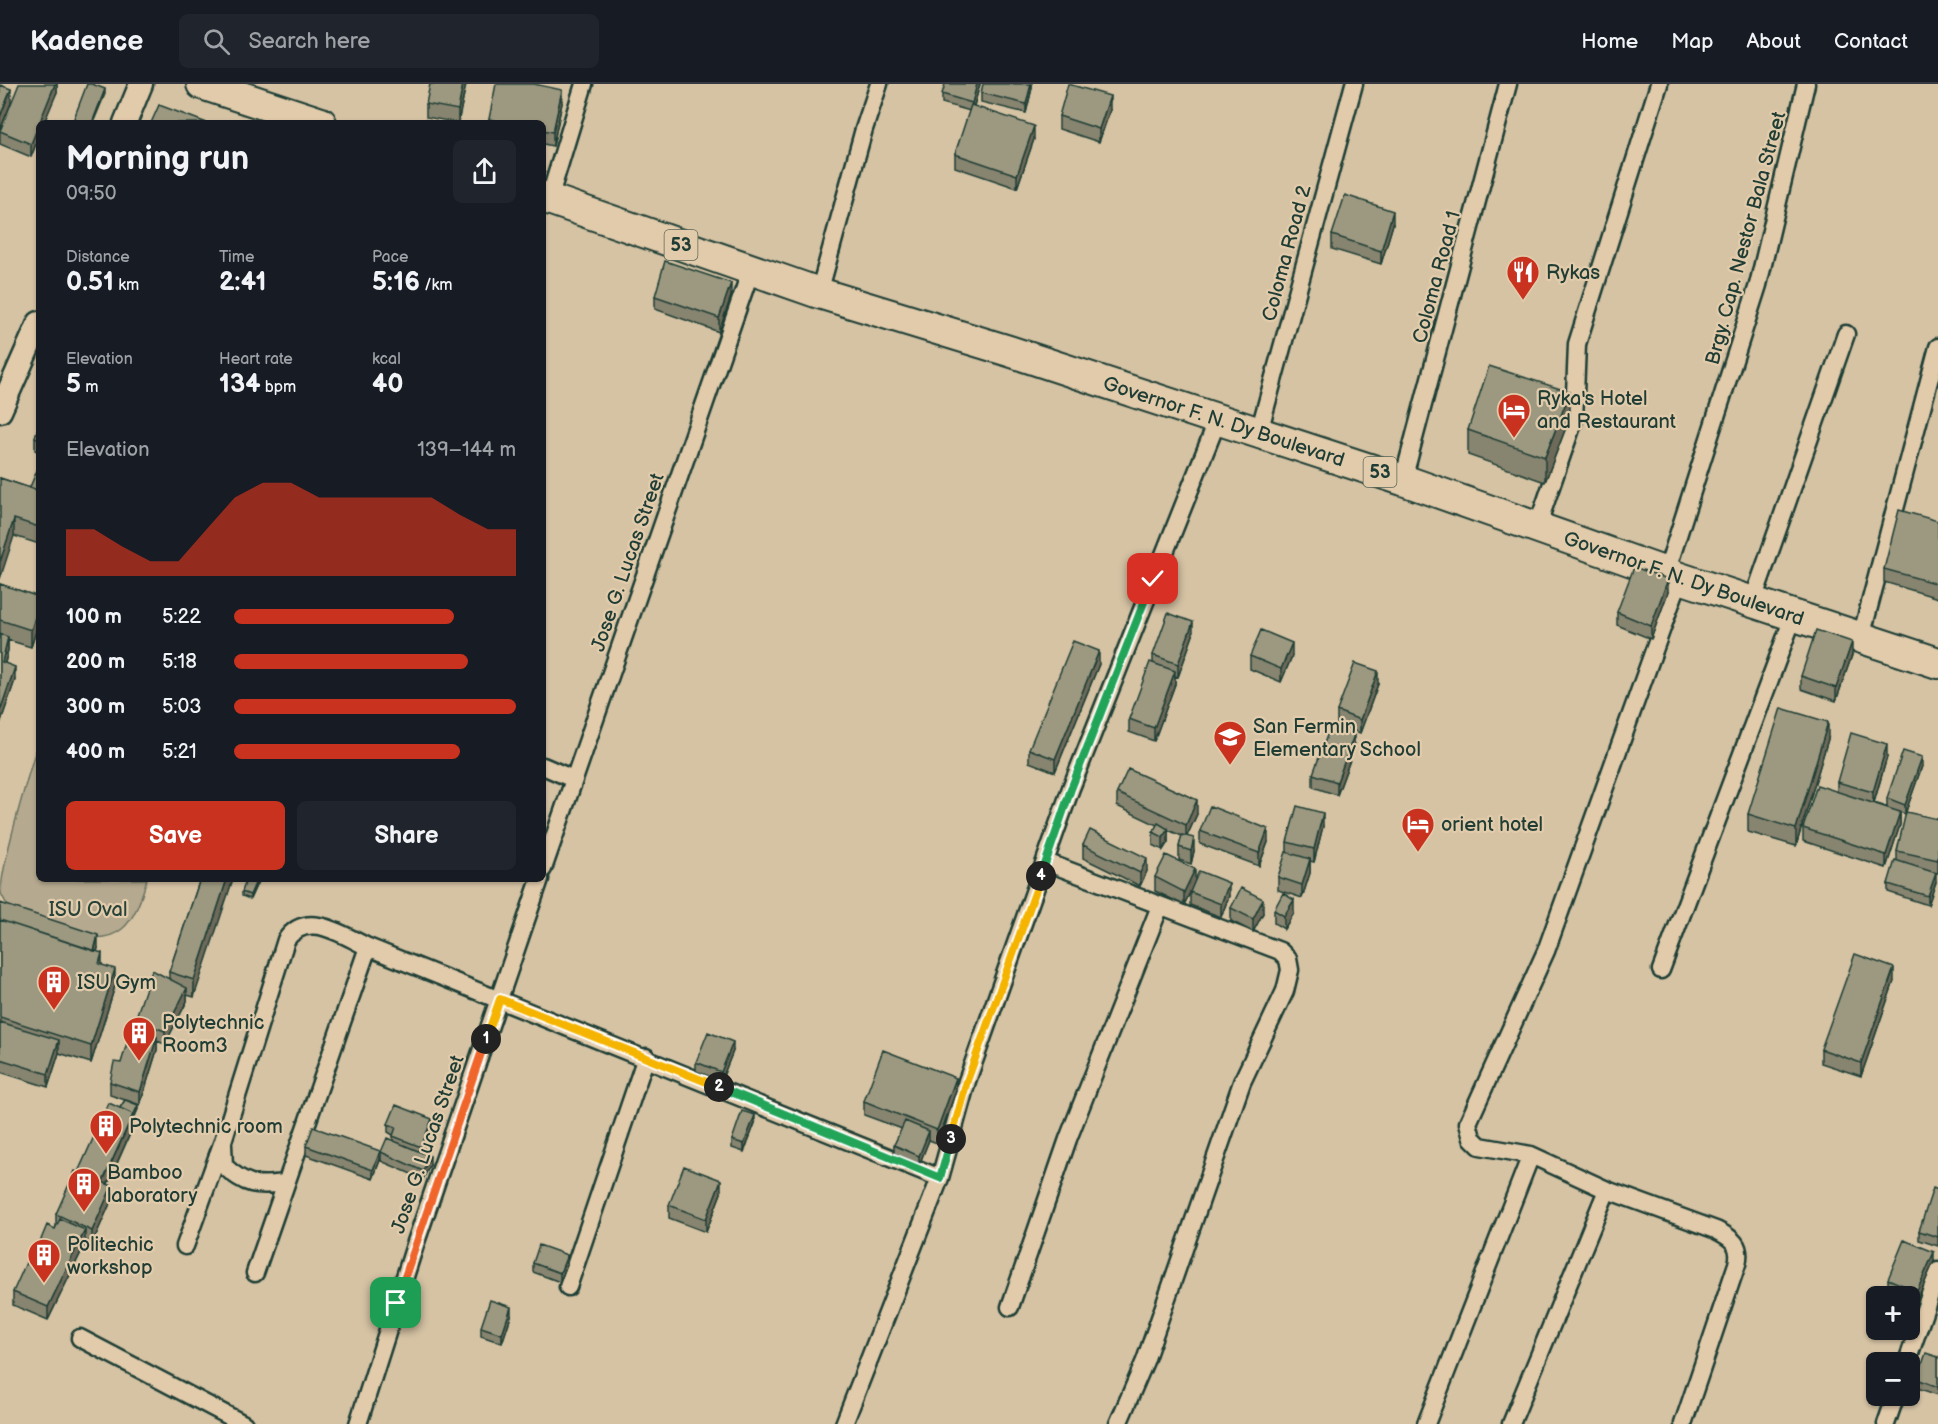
<!DOCTYPE html>
<html lang="en">
<head>
<meta charset="utf-8">
<style>
  body { margin:0; font-family:"Balsamiq Sans",sans-serif; background:#20242c; color:#f1f3f6; height:100vh; display:flex; flex-direction:column; font-size:22px; white-space:nowrap }
  * { box-sizing:border-box; margin:0 }
  p { font-size:20px; color:#9ea1a6 }
  .icon { flex:none; width:33px; height:33px; fill:none; stroke:currentColor; stroke-width:2; stroke-linecap:round; stroke-linejoin:round }
  .map { position:relative; flex:1; overflow:hidden }
  .panel { position:absolute; left:36px; top:36px; width:510px; height:762px; display:flex; flex-direction:column; background:#171b24; border-radius:9px; box-shadow:0 2px 4px #0004 }
  .panel>* { flex:none }
  .tools { position:absolute; left:1866px; top:1202px; display:grid; gap:12px }
  .tools a { display:grid; place-items:center; width:54px; height:54px; border-radius:9px; background:#171b24; box-shadow:0 2px 4px #0004; font-size:30px }
  .pin { position:absolute; display:grid; place-items:center; width:51px; height:51px; color:#fff; margin:-26px; border-radius:12px; box-shadow:0 3px 9px #0006 }
  .km { position:absolute; width:30px; height:30px; margin:-15px; border-radius:50%; background:#222; color:#fff; font-size:16px; line-height:30px; text-align:center }
  .round { display:grid; place-items:center; flex:none; width:63px; height:63px; border-radius:9px; background:#20242c }
  .headline { display:flex; align-items:center; justify-content:space-between; height:102px; padding:0 30px }
  h1 { font-size:33px; font-weight:700; line-height:45px }
  .stats { display:grid; grid-template-columns:repeat(3,1fr); gap:9px; height:102px; padding:6px 30px }
  .stats div { display:grid; align-content:center }
  .stats b { font-size:26px; font-weight:700 }
  .stats small { font-size:16px; font-weight:400 }
  .stats p { font-size:16px }
  .chart { height:168px; padding:12px 30px }
  .chart p { display:flex; justify-content:space-between }
  .chart svg { width:100%; height:108px; margin-top:6px; fill:#c8321e; opacity:.7 }
  .action { display:flex; gap:12px; margin-top:auto; padding:12px 30px }
  .action a { flex:1; height:69px; border-radius:9px; background:#c8321e; color:#fff; font-size:24px; font-weight:700; line-height:69px; text-align:center }
  .action a+a { background:#20242c; color:#f1f3f6 }
  ul { padding:0 30px; list-style:none; font-size:20px }
  li { display:grid; grid-template-columns:96px 72px 1fr; align-items:center; height:45px }
  li i { height:15px; border-radius:8px; background:#c8321e }
  header { display:flex; align-items:center; gap:36px; box-sizing:border-box; height:84px; padding:0 30px; background:#171b24; border-bottom:2px solid #363941 }
  header strong { font-size:28px }
  nav { display:flex; gap:33px; margin-inline-start:auto; font-size:21px }
  .search { width:420px; height:54px; background:#20242c; display:flex; align-items:center; gap:15px; box-sizing:border-box; padding:0 21px; border-radius:9px; color:#9ea1a6; font-size:22px }
  .map>svg:first-child { display:block }
  .green { fill:#b5a98f; stroke:#6a7362; stroke-width:1.5 }
  .lines { fill:none; stroke-linecap:round; stroke-linejoin:round }
  .street-casing { stroke:#1f3d34; stroke-width:21 }
  .secondary-casing { stroke:#1f3d34; stroke-width:27 }
  .highway-casing { stroke:#1f3d34; stroke-width:34 }
  .street { stroke:#e2cbab; stroke-width:16 }
  .secondary { stroke:#e2cbab; stroke-width:22 }
  .highway { stroke:#e2cbab; stroke-width:30 }
  .wall { fill:#87846f; stroke:#1f3d34; stroke-width:1.5 }
  .shaded-wall { fill:#6e6b5a; stroke:#1f3d34; stroke-width:1.5 }
  .building { fill:#9d9981; stroke:#1f3d34; stroke-width:1.5 }
  .split-1-casing { stroke:#fff; stroke-width:12 }
  .split-2-casing { stroke:#fff; stroke-width:12 }
  .split-3-casing { stroke:#fff; stroke-width:12 }
  .split-4-casing { stroke:#fff; stroke-width:12 }
  .split-5-casing { stroke:#fff; stroke-width:12 }
  .split-1 { stroke:#f0652b; stroke-width:8 }
  .split-2 { stroke:#f5b400; stroke-width:8 }
  .split-3 { stroke:#22a559; stroke-width:8 }
  .split-4 { stroke:#f5b400; stroke-width:8 }
  .split-5 { stroke:#22a559; stroke-width:8 }
  .labels { text-anchor:middle; stroke-width:4.5; stroke-linejoin:round; paint-order:stroke }
  .shield { fill:#e2cbab; stroke:#5a6858; stroke-width:1.5 }
  .shield-label { font-size:18px; font-weight:bold; fill:#1f3d34 }
  .street-label { font-size:20px; fill:#1f3d34; stroke:#e2cbab }
  .poi-label { font-size:20px; fill:#1f3d34; stroke:#e2cbab; text-anchor:start }
  .park-label { font-size:20px; fill:#264239; stroke:#e2cbab }
</style>
</head>
<body>
<header>
<strong>Kadence</strong>
<div class="search"><svg class="icon" aria-label="search" viewBox="0 0 24 24"><circle cx="10" cy="10" r="6"/><path d="M15 15l6 6"/></svg>Search here</div>
<nav><a>Home</a><a>Map</a><a>About</a><a>Contact</a></nav>
</header>
<div class="map">
<svg width="1938" height="1340" viewBox="0 0 1938 1340">
  <rect width="100%" height="100%" fill="#d6c3a4"/>
  <filter id="ink" filterUnits="userSpaceOnUse"><feTurbulence type="fractalNoise" baseFrequency=".0167" numOctaves="2"/><feDisplacementMap in="SourceGraphic" scale="12" xChannelSelector="R" yChannelSelector="G"/><feConvolveMatrix kernelMatrix="1 2 1 2 8 2 1 2 1" color-interpolation-filters="sRGB"/></filter>
  <g filter="url(#ink)">
    <path class="green" d="M39,655V795H147C142,811 136,834 122,845C97,867 43,842 15,834C11,826 4,817 1,809C0,784 30,685 39,655Z"/>
    <g class="lines">
      <g class="street-casing">
        <path id="street" d="M549,115L584,0
          M819,209L864,45L879,0
          M1259,348L1354,0
          M1403,396L1508,0
          M1537,443L1574,336L1577,260L1659,0
          M1666,489L1758,201L1806,0
          M1752,519L1846,250
          M1861,553L1938,263
          M543,682L573,695
          M1046,778L1280,867L1288,875L1290,886L1285,907L1242,998L1145,1277L1118,1340
          M543,785L751,186
          M1661,886L1794,531
          M223,1061L224,1082C245,1101 256,1103 284,1099
          M1607,1106L1716,1146C1732,1154 1742,1161 1737,1180L1683,1340
          M185,1162L223,1057L286,856C307,825 342,851 368,863L940,1094
          M255,1189L368,863
          M568,1203L646,973
          M1010,1223L1068,1055L1160,822
          M80,1254L244,1340
          M1907,1278L1938,1187
          M358,1340L416,1158L540,795
          M844,1340L940,1094L967,997L1071,704L1218,335
          M1426,1340L1531,1071
          M1511,1340L1607,1106L1531,1071L1480,1062L1472,1054L1468,1039L1546,867L1680,494
          M1886,1340L1896,1311"/>
      </g>
      <g class="secondary-casing">
        <path id="secondary" d="M125,39L141,0
          M0,327L39,239"/>
      </g>
      <g class="highway-casing">
        <path id="highway" d="M202,0L321,39
          M543,113L819,209L1009,267L1403,396L1680,494L1938,579"/>
      </g>
      <use href="#street" class="street"/>
      <use href="#secondary" class="secondary"/>
      <use href="#highway" class="highway"/>
    </g>
    <path class="wall" d="M57,0V8L39,39V52L31,73L0,60V47Z
      M466,0L458,39L426,33V20Z
      M980,0L974,22L1034,55L1017,104L955,83V70L970,27L942,19V10Z
      M1032,0V4L1026,29L981,18V9Z
      M562,19L553,62L543,60V39H489V35Z
      M1110,26L1099,58L1059,45V32Z
      M1393,140L1381,180L1332,165V151Z
      M655,212H731L719,248L655,225Z
      M1570,333L1545,398L1468,371V346Z
      M39,341V368L35,366V353Z
      M39,382V460L14,452L0,394L30,404Z
      M1938,437V514L1884,498V485Z
      M0,500L39,513V538L31,563L8,556V566L5,579L15,596L0,640Z
      M1668,508L1651,555L1617,541V528Z
      M1193,551L1178,593L1175,592V600L1154,657L1129,648V635L1153,579V571Z
      M1852,571L1836,617L1801,605V592Z
      M1250,572H1292L1281,598L1250,585Z
      M1099,580L1055,688L1029,678V665Z
      M1378,600L1360,649L1337,640V627Z
      M1828,655L1796,762L1748,748V730Z
      M1354,665L1337,711L1313,703V690Z
      M1887,673L1874,719L1887,723V714L1922,682L1905,730L1900,728V741L1886,784L1803,757V744L1837,707V698Z
      M1117,709L1197,730L1187,752L1194,767L1191,780L1179,776V763L1182,752L1168,746V758L1163,766L1153,761V748L1157,741L1117,722Z
      M1938,735V789L1927,787L1936,798L1928,821L1888,808V800L1897,777V767Z
      M1323,742L1314,778L1310,777V789L1302,814L1278,806V793L1287,768V758Z
      M1200,747L1268,758L1259,782L1200,760Z
      M1083,761L1147,787L1140,802L1083,774Z
      M1155,793L1195,796L1229,812L1221,833L1190,821V808L1191,806L1184,821L1155,807Z
      M200,795L194,913L187,911V917L165,960L157,957V966L140,1021L126,1016L138,1025L133,1037V1043L108,1100L112,1115L92,1160L85,1156V1160L48,1236L13,1221V1208L37,1165L55,1145L56,1142V1130L79,1089V1086L125,1016L110,1011V998L121,979L135,943V936L169,895V888Z
      M259,795L250,815L242,812V808Z
      M0,820L98,864L97,867L102,881L115,902L91,979L59,969L48,1003L0,988Z
      M1231,824L1263,829L1253,848L1231,837Z
      M1274,826L1294,829L1284,845L1274,839Z
      M1894,897L1861,992L1821,979V965Z
      M733,967L721,997L696,987V978Z
      M956,1007L937,1059L929,1056L919,1081L894,1070V1061L902,1045L864,1031V1017Z
      M755,1039L744,1068L732,1064V1056Z
      M388,1040L432,1044L422,1069L430,1081L423,1095L381,1077V1068L393,1057V1051L388,1048Z
      M306,1062L380,1076L373,1095L306,1071Z
      M1938,1106V1162L1919,1156V1147Z
      M721,1109L706,1148L669,1134V1121Z
      M1934,1177L1917,1216L1910,1213V1212H1907L1888,1204V1195Z
      M533,1179L567,1180L560,1198L533,1188Z
      M511,1232L502,1259L481,1252V1243Z
      M1938,1273V1311L1917,1304V1295Z"/>
    <path class="shaded-wall" d="M55,0H57V8L44,39H39Z
      M463,0H466L458,39V26Z
      M977,0H980L972,28V19Z
      M1031,0H1032V4L1026,29V20Z
      M11,5V19L0,46V33Z
      M105,5V10L93,39H92Z
      M562,6V19L553,62V48Z
      M1110,12V26L1099,58V45Z
      M39,39V52L31,73V60Z
      M1034,42V55L1017,104V91Z
      M1393,127V140L1381,180V167Z
      M731,199V212L719,248V234Z
      M1570,308V333L1545,398V373Z
      M14,435V452L0,495V478Z
      M1668,495V508L1651,555V542Z
      M39,521V538L31,563V546Z
      M1193,538V551L1178,593V580Z
      M8,553V566L2,591V578Z
      M1852,558V571L1836,617V604Z
      M1292,559V572L1281,598V585Z
      M1099,567V580L1055,688V675Z
      M15,583V596L0,640V627Z
      M1175,587V600L1154,657V644Z
      M1378,587V600L1360,649V636Z
      M1828,638V655L1796,762V745Z
      M1354,651V665L1337,711V698Z
      M1887,660V673L1873,721V708Z
      M1922,673V682L1905,730V721Z
      M1197,716V730L1186,754V741Z
      M1900,728V741L1886,784V771Z
      M1323,729V742L1314,778V765Z
      M1168,745V758L1163,766V753Z
      M1268,745V758L1259,782V769Z
      M1194,754V767L1191,780V767Z
      M1147,774V787L1140,802V789Z
      M1310,775V789L1302,814V801Z
      M1195,785V798L1184,821V808Z
      M1936,789V798L1928,821V812Z
      M227,795H233L194,913V896Z
      M257,795H259L250,815V811Z
      M1229,799V812L1221,833V820Z
      M1263,815V829L1253,848V835Z
      M1294,816V829L1284,845V832Z
      M98,851V864L94,882V869Z
      M102,869V886L99,880Z
      M1894,884V897L1861,992V979Z
      M115,885V902L91,979V962Z
      M187,904V917L165,960V947Z
      M157,953V966L140,1021V1008Z
      M59,956V969L48,1003V990Z
      M733,958V967L721,997V988Z
      M956,994V1007L937,1059V1046Z
      M138,1021V1025L133,1037V1043L103,1110V1097Z
      M755,1031V1039L744,1068V1060Z
      M432,1035V1044L421,1072V1063Z
      M929,1047V1056L919,1081V1072Z
      M380,1067V1076L373,1095V1086Z
      M430,1072V1081L423,1095V1087Z
      M721,1096V1109L706,1148V1135Z
      M112,1102V1115L92,1160V1147Z
      M85,1146V1160L48,1236V1223Z
      M1934,1168V1177L1917,1216V1207Z
      M567,1171V1180L560,1198V1189Z
      M511,1223V1232L502,1259V1250Z"/>
    <path class="building" d="M19,0H55L31,60L0,47Z
      M87,0H92L105,5L92,39H79L73,37Z
      M430,0H463L458,26L426,20Z
      M496,0H534L562,6L553,48L543,46V39H506L489,35Z
      M945,0H977L972,19L942,10Z
      M983,0H1031L1026,20L981,9Z
      M1068,0L1110,12L1099,45L1059,32Z
      M0,1L11,5L0,33Z
      M159,21L207,39H151Z
      M971,21L1034,42L1017,91L955,70Z
      M1345,111L1393,127L1381,167L1332,151Z
      M665,177L731,199L719,234L655,212Z
      M1489,282L1570,308L1545,373L1468,346Z
      M39,341V355L35,353Z
      M39,382V407L30,403Z
      M0,394L39,407V443L14,435L0,478Z
      M1899,426L1938,437V500L1884,485Z
      M1634,483L1668,495L1651,542L1617,528Z
      M0,500L39,513V521L31,546L0,536Z
      M1168,529L1193,538L1178,580L1153,571Z
      M1261,546L1292,559L1281,585L1250,572Z
      M1816,546L1852,558L1836,604L1801,592Z
      M0,550L8,553L2,578L15,583L0,627Z
      M1073,557L1099,567L1055,675L1029,665Z
      M1150,578L1175,587L1154,644L1129,635Z
      M1355,579L1378,587L1360,636L1337,627Z
      M1781,624L1828,638L1796,745L1748,730Z
      M1330,643L1354,651L1337,698L1313,690Z
      M1851,649L1887,660L1873,708L1837,698Z
      M1903,667L1922,673L1905,721L1887,714Z
      M1128,685L1197,716L1186,741L1117,709Z
      M1817,701L1900,728L1886,771L1803,744Z
      M1210,722L1268,745L1259,769L1200,747Z
      M1297,722L1323,729L1314,765L1287,758Z
      M1906,728L1938,735V776L1897,767Z
      M1158,739L1168,745L1163,753L1153,748Z
      M1090,746L1147,774L1140,789L1083,761Z
      M1182,751L1194,754L1191,767L1179,763Z
      M1286,768L1310,775L1302,801L1278,793Z
      M1166,771L1195,785L1184,808L1155,793Z
      M1895,776L1936,789L1928,812L1888,800Z
      M1199,787L1229,799L1221,820L1190,808Z
      M200,795H227L194,896L169,888Z
      M246,795H257L250,811L242,808Z
      M1241,804L1263,815L1253,835L1231,824Z
      M1283,809L1294,816L1284,832L1274,826Z
      M0,819L98,851L94,867L0,836Z
      M0,836L102,869L99,880L115,885L91,962L0,933Z
      M1855,870L1894,884L1861,979L1821,965Z
      M152,886L187,904L165,947L135,936Z
      M0,938L59,956L48,990L0,975Z
      M132,942L157,953L140,1008L110,998L114,978L121,979Z
      M708,948L733,958L721,988L696,978Z
      M883,966L956,994L937,1046L864,1017Z
      M125,1016L138,1021L133,1032V1030L120,1024Z
      M109,1019L133,1030L103,1097L79,1086Z
      M396,1021L432,1035L421,1063L393,1052L396,1043L388,1040Z
      M742,1027L755,1031L744,1060L732,1056Z
      M905,1037L929,1047L919,1072L894,1061Z
      M313,1043L380,1067L373,1086L306,1062Z
      M387,1054L430,1072L423,1087L381,1068Z
      M684,1082L721,1096L706,1135L669,1121Z
      M75,1087L112,1102L92,1147L56,1130Z
      M1933,1104L1938,1106V1153L1919,1147Z
      M60,1135L85,1146L48,1223L13,1208L33,1163L37,1165L47,1141L55,1145Z
      M1904,1156L1934,1168L1917,1207L1888,1195Z
      M539,1161L567,1171L560,1189L533,1179Z
      M490,1216L511,1223L502,1250L481,1243Z
      M1926,1269L1938,1273V1303L1917,1295Z"/>
  </g>
  <g class="lines" filter="url(#ink)">
    <g class="split-1-casing">
      <path id="split-1" d="M396,1219L486,955"/>
    </g>
    <g class="split-2-casing">
      <path id="split-2" d="M486,955L500,915L719,1003"/>
    </g>
    <g class="split-3-casing">
      <path id="split-3" d="M719,1003L940,1094L951,1055"/>
    </g>
    <g class="split-4-casing">
      <path id="split-4" d="M951,1055L967,997L1041,792"/>
    </g>
    <g class="split-5-casing">
      <path id="split-5" d="M1041,792L1071,705L1153,495"/>
    </g>
    <use href="#split-1" class="split-1"/>
    <use href="#split-2" class="split-2"/>
    <use href="#split-3" class="split-3"/>
    <use href="#split-4" class="split-4"/>
    <use href="#split-5" class="split-5"/>
  </g>
  <defs>
    <g id="restaurant-pin" transform="scale(1.725)"><path d="M0 17L-7.5 6A9.5 9.5 0 1 1 7.5 6Z" fill="#c8321e" stroke="#e2cbab"/><path d="M-5-6h1v4h1v-4h1v4h1v-4h1v5L-1.5 .5V6h-2V.5L-5-1ZM5-6V6H3V1.5H1.5Q1.5-4 5-6Z" fill="#fff"/></g>
    <g id="hotel-pin" transform="scale(1.725)"><path d="M0 17L-7.5 6A9.5 9.5 0 1 1 7.5 6Z" fill="#c8321e" stroke="#e2cbab"/><path d="M-6-4.5h1.5V1H6V5H4.5V3h-9V5H-6ZM-4 0a1.8 1.8 0 1 1 3.6 0ZM.5 0V-2.5h3Q6-2.5 6 0Z" fill="#fff"/></g>
    <g id="school-pin" transform="scale(1.725)"><path d="M0 17L-7.5 6A9.5 9.5 0 1 1 7.5 6Z" fill="#c8321e" stroke="#e2cbab"/><path d="M0-5L7-2L0 1L-7-2ZM-4 1L0 2.5L4 1V4Q0 6-4 4Z" fill="#fff"/></g>
    <g id="building-pin" transform="scale(1.725)"><path d="M0 17L-7.5 6A9.5 9.5 0 1 1 7.5 6Z" fill="#c8321e" stroke="#e2cbab"/><path d="M-4-6H4V6H1V3H-1V6H-4ZM-2.5-4.3h1.7v1.8h-1.7ZM.8-4.3h1.7v1.8H.8ZM-2.5-1h1.7V.8h-1.7ZM.8-1h1.7V.8H.8Z" fill="#fff"/></g>
  </defs>
  <g fill-rule="evenodd">
    <use href="#restaurant-pin" x="1523" y="188"/>
    <use href="#hotel-pin" x="1514" y="326"/>
    <use href="#school-pin" x="1230" y="653"/>
    <use href="#hotel-pin" x="1418" y="740"/>
    <use href="#building-pin" x="54" y="898"/>
    <use href="#building-pin" x="139" y="949"/>
    <use href="#building-pin" x="106" y="1042"/>
    <use href="#building-pin" x="84" y="1100"/>
    <use href="#building-pin" x="44" y="1171"/>
  </g>
  <g class="labels">
    <g class="shield">
      <rect x="664.5" y="146" width="33" height="30" rx="4.5"/>
      <rect x="1363.5" y="373" width="33" height="30" rx="4.5"/>
    </g>
    <g class="shield-label">
      <text x="681" y="167">53</text>
      <text x="1380" y="394">53</text>
    </g>
    <g class="street-label">
      <text transform="translate(1745 154) rotate(-75)" y="7">Brgy. Cap. Nestor Bala Street</text>
      <text transform="translate(1286 169) rotate(-75)" y="7">Coloma Road 2</text>
      <text transform="translate(1436 193) rotate(-75)" y="7">Coloma Road 1</text>
      <text transform="translate(1224 337) rotate(18)" y="7">Governor F. N. Dy Boulevard</text>
      <text transform="translate(627 478) rotate(-71)" y="7">Jose G. Lucas Street</text>
      <text transform="translate(1684 494) rotate(19)" y="7">Governor F. N. Dy Boulevard</text>
      <text transform="translate(427 1060) rotate(-71)" y="7">Jose G. Lucas Street</text>
    </g>
    <g class="poi-label">
      <text x="1546" y="195">Rykas</text>
      <text x="1537" y="321">Ryka's Hotel<tspan x="1537" dy="23">and Restaurant</tspan></text>
      <text x="1253" y="649">San Fermin<tspan x="1253" dy="23">Elementary School</tspan></text>
      <text x="1441" y="747">orient hotel</text>
      <text x="77" y="905">ISU Gym</text>
      <text x="162" y="945">Polytechnic<tspan x="162" dy="23">Room3</tspan></text>
      <text x="129" y="1049">Polytechnic room</text>
      <text x="107" y="1095">Bamboo<tspan x="107" dy="23">laboratory</tspan></text>
      <text x="67" y="1167">Politechic<tspan x="67" dy="23">workshop</tspan></text>
    </g>
    <g class="park-label">
      <text x="88" y="832">ISU Oval</text>
    </g>
  </g>
</svg>
<div class="tools">
<a>+</a>
<a>−</a>
</div>
<div class="pin" style="left:396px;top:1219px;background:#1e9e55"><svg class="icon" aria-label="arrive" viewBox="0 0 24 24"><path d="M6 21V4h12l-3 4 3 4H6"/></svg></div>
<div class="pin" style="left:1153px;top:495px;background:#d93025"><svg class="icon" aria-label="check" viewBox="0 0 24 24"><path d="M5 12l5 5 9-10"/></svg></div>
<b class="km" style="left:486px;top:955px">1</b>
<b class="km" style="left:719px;top:1003px">2</b>
<b class="km" style="left:951px;top:1055px">3</b>
<b class="km" style="left:1041px;top:792px">4</b>
<section class="panel">
<div class="headline"><div><h1>Morning run</h1><p>09:50</p></div><a class="round"><svg class="icon" aria-label="share" viewBox="0 0 24 24"><path d="M12 15V3M7 8l5-5 5 5M5 13v7h14v-7"/></svg></a></div>
<div class="stats">
<div><p>Distance</p><b>0.51<small> km</small></b></div>
<div><p>Time</p><b>2:41</b></div>
<div><p>Pace</p><b>5:16<small> /km</small></b></div>
</div>
<div class="stats">
<div><p>Elevation</p><b>5<small> m</small></b></div>
<div><p>Heart rate</p><b>134<small> bpm</small></b></div>
<div><p>kcal</p><b>40</b></div>
</div>
<div class="chart"><p><span>Elevation</span>139–144 m</p>
<svg viewBox="0 0 160 44" preserveAspectRatio="none"><path d="M0 44V25L10 25L20 32L30 38L40 38L50 25L60 12L70 6L80 6L90 12L100 12L110 12L120 12L130 12L140 19L150 25L160 25V44z"/></svg>
</div>
<ul>
<li><b>100 m</b>5:22<i style="width:78%"></i></li>
<li><b>200 m</b>5:18<i style="width:83%"></i></li>
<li><b>300 m</b>5:03<i style="width:100%"></i></li>
<li><b>400 m</b>5:21<i style="width:80%"></i></li>
</ul>
<div class="action"><a>Save</a><a>Share</a></div>
</section>
</div>
</body>
</html>
